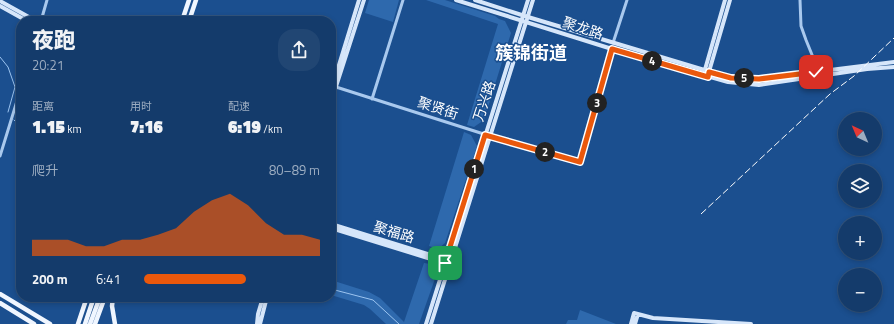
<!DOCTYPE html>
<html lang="zh">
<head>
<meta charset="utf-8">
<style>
  body { margin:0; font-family:"Titillium Web","Noto Sans SC",sans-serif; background:#214673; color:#f1f3f6; height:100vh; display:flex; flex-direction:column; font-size:15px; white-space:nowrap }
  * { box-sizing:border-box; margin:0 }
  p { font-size:13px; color:#9dadc1 }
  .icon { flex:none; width:22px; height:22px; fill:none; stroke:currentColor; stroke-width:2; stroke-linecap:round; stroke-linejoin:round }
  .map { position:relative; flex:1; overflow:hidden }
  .side { position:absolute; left:16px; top:16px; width:320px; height:286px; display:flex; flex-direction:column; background:#143b6b; border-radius:16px; box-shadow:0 2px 6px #0003,0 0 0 1px #33557e }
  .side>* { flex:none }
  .needle { width:26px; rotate:316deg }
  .buttons { position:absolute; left:838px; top:112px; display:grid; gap:8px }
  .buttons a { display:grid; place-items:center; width:44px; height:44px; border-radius:50%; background:#143b6b; box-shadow:0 2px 6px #0003,0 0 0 1px #33557e; font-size:20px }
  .pin { position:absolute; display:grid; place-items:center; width:34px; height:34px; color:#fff; margin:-17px; border-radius:8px; box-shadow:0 2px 6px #0006 }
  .km { position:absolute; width:20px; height:20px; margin:-10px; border-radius:50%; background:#222; color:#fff; font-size:11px; line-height:20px; text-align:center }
  .round { display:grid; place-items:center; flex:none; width:42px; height:42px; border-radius:16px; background:#214673 }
  .overview { display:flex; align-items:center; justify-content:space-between; height:68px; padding:0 16px }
  h1 { font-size:22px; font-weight:800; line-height:30px }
  .stats { display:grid; grid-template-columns:repeat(3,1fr); gap:6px; height:68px; padding:4px 16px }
  .stats div { display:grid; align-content:center }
  .stats b { font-size:17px; font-weight:800 }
  .stats small { font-size:11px; font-weight:400 }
  .stats p { font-size:11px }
  .chart { height:112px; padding:8px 16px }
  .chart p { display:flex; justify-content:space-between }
  .chart svg { width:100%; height:72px; margin-top:4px; fill:#ea580c; opacity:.7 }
  ul { padding:0 16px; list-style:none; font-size:13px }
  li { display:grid; grid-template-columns:64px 48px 1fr; align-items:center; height:30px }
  li i { height:10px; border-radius:5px; background:#ea580c }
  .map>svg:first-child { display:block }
  .green { fill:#2e69ad }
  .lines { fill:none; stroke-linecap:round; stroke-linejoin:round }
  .stream { stroke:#9cc4f0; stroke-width:1 }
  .street { stroke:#a9c9ee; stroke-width:3 }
  .secondary { stroke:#d6e6fa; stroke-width:4 }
  .primary { stroke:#f0f6ff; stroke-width:4.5 }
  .rail { stroke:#fff; stroke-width:1; stroke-dasharray:7 3; stroke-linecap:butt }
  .route-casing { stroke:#fff; stroke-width:8 }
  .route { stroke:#ea580c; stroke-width:5 }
  .labels { text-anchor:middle; stroke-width:3; stroke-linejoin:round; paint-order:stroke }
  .street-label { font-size:14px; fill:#fff; stroke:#1b4f8f }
  .district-label { font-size:18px; font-weight:bold; fill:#fff; stroke:#1b4f8f }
</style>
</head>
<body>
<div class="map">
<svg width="894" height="324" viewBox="0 0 894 324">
  <rect width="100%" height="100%" fill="#1b4f8f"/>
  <path class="green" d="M369,0H399L393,22L365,13Z
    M426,0H445L495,16L499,19L505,21L511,33L484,120L474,127L467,125L498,24Z
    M464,132L471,135L477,146L445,243L438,249L429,246Z
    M424,263L431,264L437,273L419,324H386L370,309L364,305L331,295V280L369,292L380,298L404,322Z
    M580,310L616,324H566L568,320H577Z"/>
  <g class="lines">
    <path class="stream" d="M0,57L8,67L15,87L8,112
      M14,120L21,127
      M331,289L373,300L399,324"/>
    <path class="street" d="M800,0L801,26L806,40L819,72
      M41,21L47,0
      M613,43L627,0
      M336,87L490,136L581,163L612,49
      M372,99L403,0
      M0,156L21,88"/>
    <path class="secondary" d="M456,0L612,49L728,82L759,85L867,69L894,67
      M475,0L528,17L731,78L759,79L894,62
      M0,1L36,21
      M0,6L27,21
      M704,73L725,0
      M708,75L730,0
      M331,91L359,0
      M331,102L364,0
      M331,224L447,260
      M331,228L447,264
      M257,324L258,314L263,297
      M260,324L267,297
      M426,324L528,0
      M431,324L533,0
      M631,324L634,313L653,318L751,324
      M635,324L638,314"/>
    <path class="primary" d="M182,21L189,0
      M189,21L196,0
      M0,294L50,324
      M113,297L112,306L115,324
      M0,303L34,324
      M78,324L87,297
      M85,324L94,297
      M90,324L100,297
      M95,324L105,297"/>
    <path class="rail" d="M701,214L830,94L854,76L894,38"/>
  </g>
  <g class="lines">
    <g class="route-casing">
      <path id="route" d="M445,263L485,135L580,162L612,49L708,77L709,72L731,78L759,79L816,72"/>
    </g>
    <use href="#route" class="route"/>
  </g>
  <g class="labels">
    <g class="street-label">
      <text transform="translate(583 28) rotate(18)" y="5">聚龙路</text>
      <text transform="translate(484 101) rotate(-72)" y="5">万兴路</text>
      <text transform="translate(438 108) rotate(18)" y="5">聚贤街</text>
      <text transform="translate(394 232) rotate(17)" y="5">聚福路</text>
    </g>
    <g class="district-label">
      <text x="531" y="59">簇锦街道</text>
    </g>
  </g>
</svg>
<div class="buttons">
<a><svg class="needle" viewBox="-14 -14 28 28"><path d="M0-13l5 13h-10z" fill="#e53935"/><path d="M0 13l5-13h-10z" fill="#9dadc1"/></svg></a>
<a><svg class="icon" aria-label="layers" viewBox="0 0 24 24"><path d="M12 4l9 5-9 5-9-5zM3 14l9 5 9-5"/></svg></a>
<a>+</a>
<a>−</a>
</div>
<div class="pin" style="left:445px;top:263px;background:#1e9e55"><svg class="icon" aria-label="arrive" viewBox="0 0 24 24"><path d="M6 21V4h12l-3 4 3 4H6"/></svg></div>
<div class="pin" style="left:816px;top:72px;background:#d93025"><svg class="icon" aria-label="check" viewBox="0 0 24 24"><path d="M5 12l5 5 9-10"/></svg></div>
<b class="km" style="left:474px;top:169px">1</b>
<b class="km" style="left:545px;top:152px">2</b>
<b class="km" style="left:597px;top:103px">3</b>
<b class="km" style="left:652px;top:61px">4</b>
<b class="km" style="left:744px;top:78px">5</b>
<section class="side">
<div class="overview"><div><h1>夜跑</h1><p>20:21</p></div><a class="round"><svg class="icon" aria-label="share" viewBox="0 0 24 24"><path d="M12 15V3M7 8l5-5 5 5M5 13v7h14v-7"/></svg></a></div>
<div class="stats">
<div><p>距离</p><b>1.15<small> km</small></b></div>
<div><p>用时</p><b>7:16</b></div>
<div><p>配速</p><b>6:19<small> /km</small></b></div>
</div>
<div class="chart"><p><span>爬升</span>80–89 m</p>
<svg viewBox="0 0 160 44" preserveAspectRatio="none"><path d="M0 44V34L10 34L20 34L30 38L40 38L50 34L60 34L70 31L80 27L90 17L100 10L110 6L120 13L130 24L140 31L150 31L160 34V44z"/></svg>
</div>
<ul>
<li><b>200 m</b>6:41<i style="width:58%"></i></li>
</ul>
</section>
</div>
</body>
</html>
